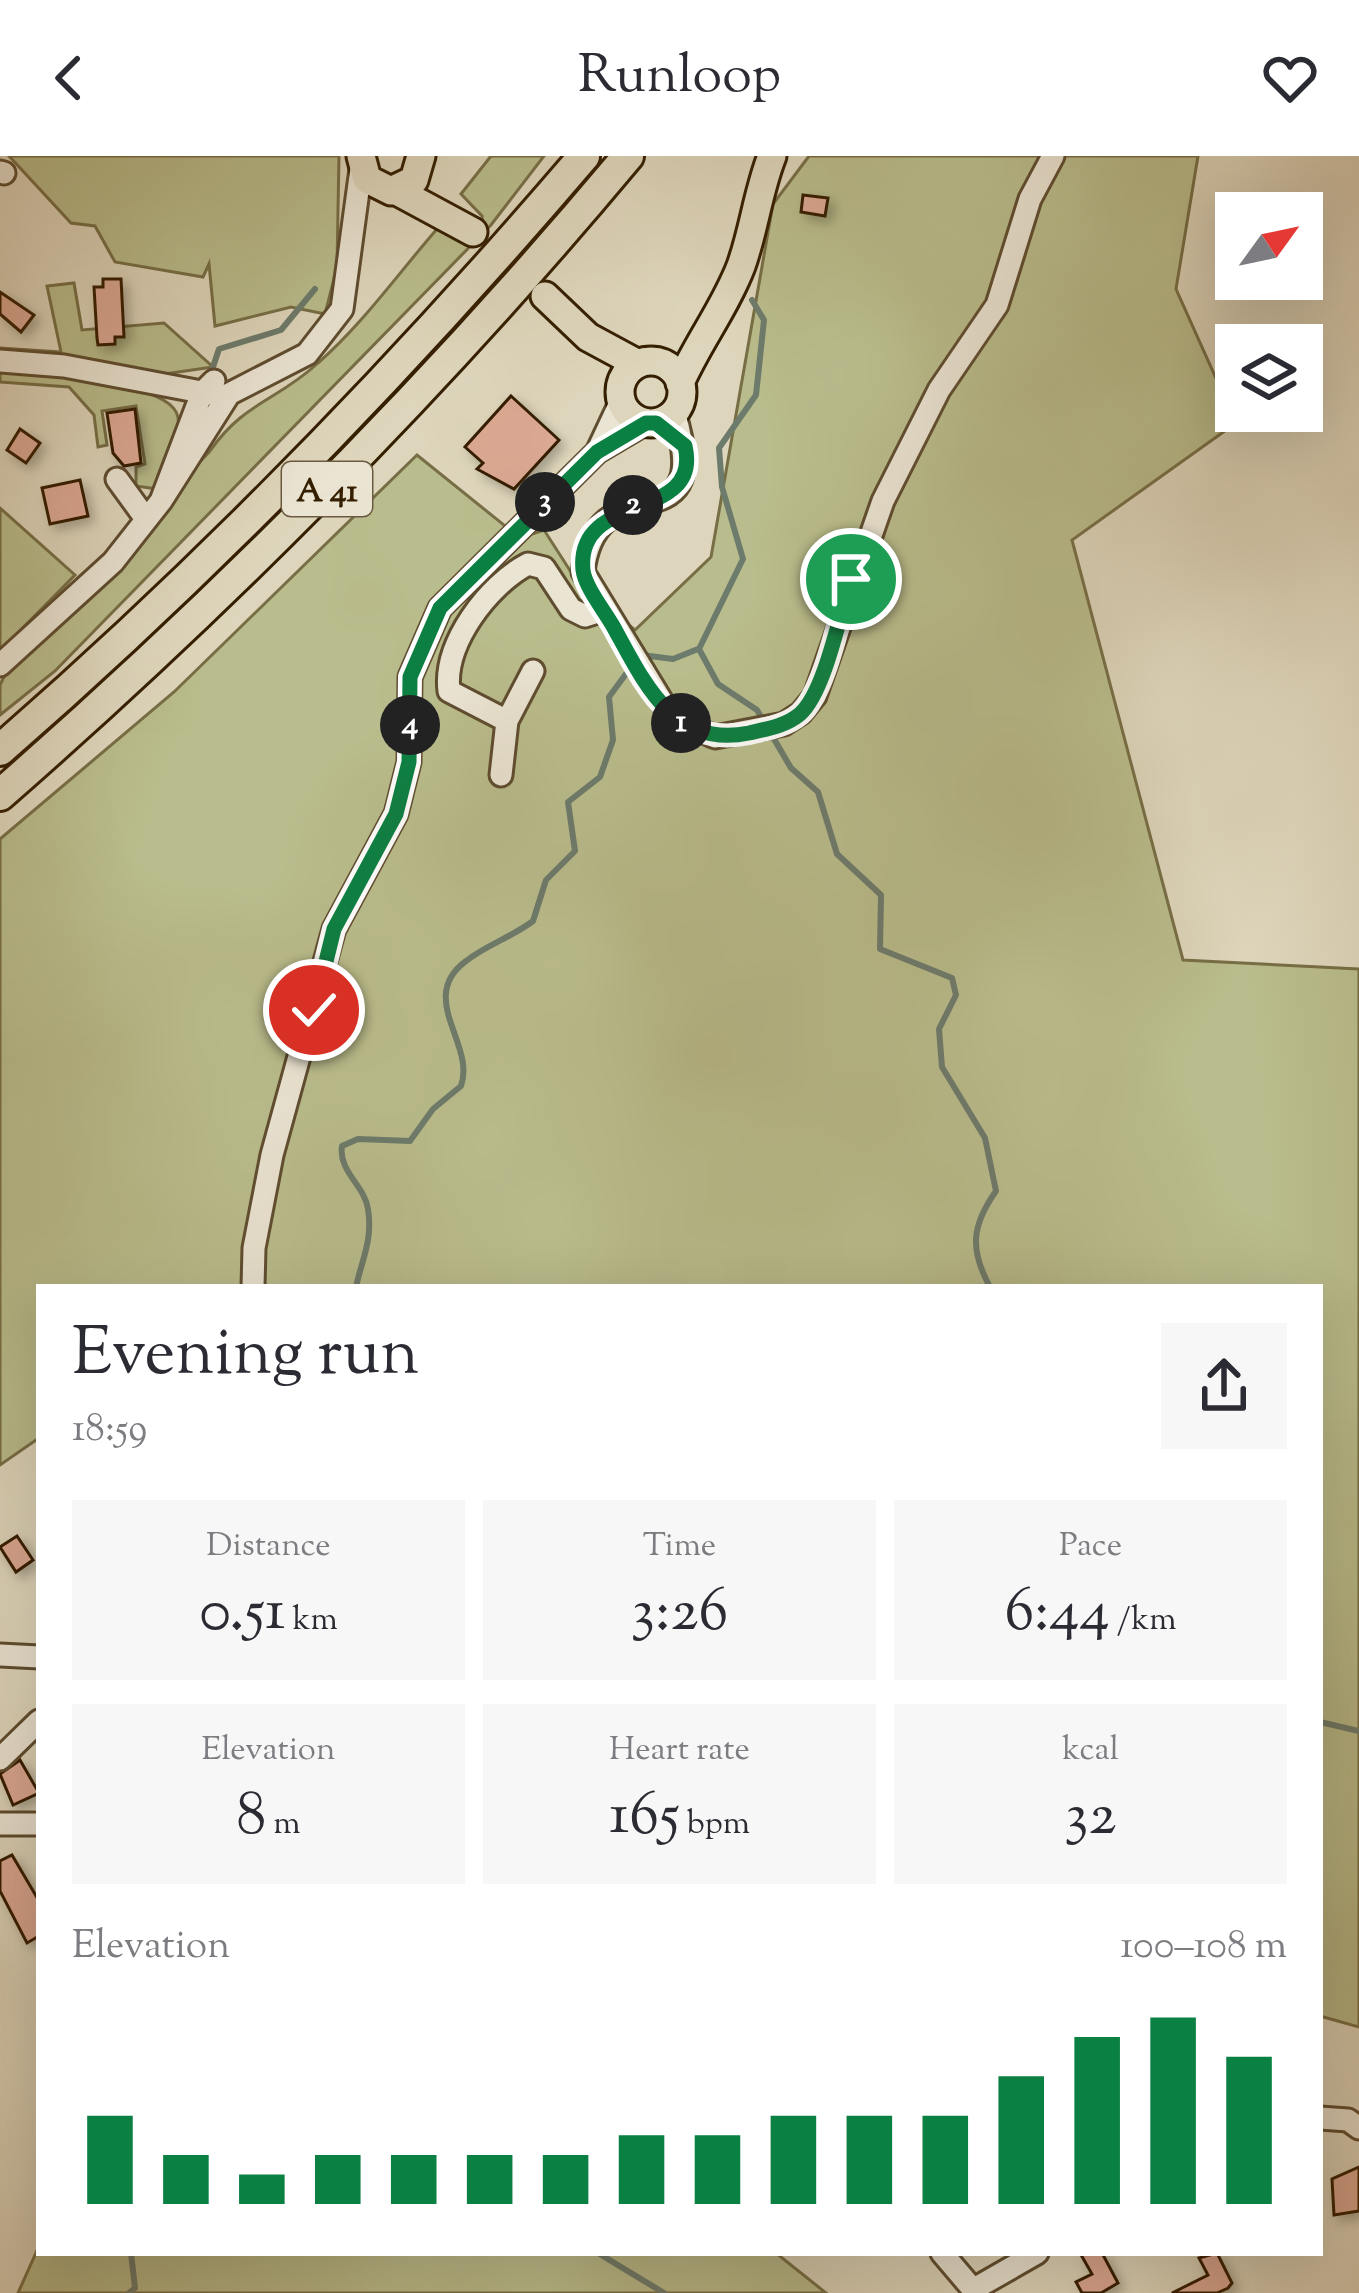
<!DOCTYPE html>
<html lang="en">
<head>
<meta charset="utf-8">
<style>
  body { margin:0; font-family:"Sorts Mill Goudy",serif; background:#f7f7f7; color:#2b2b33; height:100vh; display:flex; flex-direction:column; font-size:45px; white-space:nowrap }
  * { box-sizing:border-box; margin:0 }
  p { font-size:39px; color:#7c7c81 }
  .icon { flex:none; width:66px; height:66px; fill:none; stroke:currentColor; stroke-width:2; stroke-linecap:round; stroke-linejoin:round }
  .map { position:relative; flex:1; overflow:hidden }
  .drawer { position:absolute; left:36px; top:1128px; width:1287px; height:972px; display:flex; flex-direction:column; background:#fff; border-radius:0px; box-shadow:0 12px 48px #0002 }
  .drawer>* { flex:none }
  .needle { width:78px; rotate:57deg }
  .fabs { position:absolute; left:1215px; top:36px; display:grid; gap:24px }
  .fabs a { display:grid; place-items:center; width:108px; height:108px; border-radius:0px; background:#fff; box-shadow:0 12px 48px #0002; font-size:60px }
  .pin { position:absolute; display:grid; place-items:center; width:102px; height:102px; color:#fff; margin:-51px; border:6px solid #fff; border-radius:50%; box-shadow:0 3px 12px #0007 }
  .km { position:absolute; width:60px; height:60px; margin:-30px; border-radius:50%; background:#222; color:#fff; font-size:33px; line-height:60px; text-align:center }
  .round { display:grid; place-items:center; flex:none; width:126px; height:126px; border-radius:0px; background:#f7f7f7 }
  .headline { display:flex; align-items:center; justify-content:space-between; height:204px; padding:0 36px }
  h1 { font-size:66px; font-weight:600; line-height:90px }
  .metrics { display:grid; grid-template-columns:repeat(3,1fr); gap:18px; height:204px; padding:12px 36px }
  .metrics div { display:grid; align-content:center; border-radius:0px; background:#f7f7f7; text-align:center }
  .metrics b { font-size:60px; font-weight:600 }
  .metrics small { font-size:33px; font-weight:400 }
  .metrics p { font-size:33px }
  .chart { height:336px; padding:24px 36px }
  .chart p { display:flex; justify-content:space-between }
  .chart svg { width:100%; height:216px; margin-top:12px; stroke:#0b8043; stroke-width:6 }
  header { display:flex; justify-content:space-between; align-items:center; height:156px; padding:0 36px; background:#fff; font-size:54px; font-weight:600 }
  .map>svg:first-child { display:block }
  .green { fill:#b9bc8c; stroke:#776e46; stroke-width:3 }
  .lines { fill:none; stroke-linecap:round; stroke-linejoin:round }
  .stream { stroke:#6d7b6c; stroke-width:6 }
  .building { fill:#dba893; stroke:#351f01; stroke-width:3; filter:url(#shadow) }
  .minor-casing { stroke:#5f4d30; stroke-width:27 }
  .major-casing { stroke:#351f01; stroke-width:33 }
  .highway-casing { stroke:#351f01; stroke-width:36 }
  .minor { stroke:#eae4d3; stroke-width:21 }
  .major { stroke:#ded6bc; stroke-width:27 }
  .highway { stroke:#ded6bc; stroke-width:30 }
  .route-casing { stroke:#fff; stroke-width:24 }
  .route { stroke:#0b8043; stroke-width:15 }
  .labels { text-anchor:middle; stroke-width:9; stroke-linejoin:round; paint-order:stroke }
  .shield { fill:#eae4d3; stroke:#6b5a40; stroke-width:3 }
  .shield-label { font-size:33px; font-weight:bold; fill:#351f01 }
</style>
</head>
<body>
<header><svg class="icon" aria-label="back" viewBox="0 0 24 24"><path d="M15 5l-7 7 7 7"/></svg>Runloop<svg class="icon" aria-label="heart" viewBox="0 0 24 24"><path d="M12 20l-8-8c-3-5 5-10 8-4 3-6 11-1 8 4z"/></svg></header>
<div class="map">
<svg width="1359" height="2137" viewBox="0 0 1359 2137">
  <defs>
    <filter id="shadow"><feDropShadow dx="5.5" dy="5.5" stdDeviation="6" flood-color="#0004"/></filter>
  </defs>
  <rect width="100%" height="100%" fill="#ded6bc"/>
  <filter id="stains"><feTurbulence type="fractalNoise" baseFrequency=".00167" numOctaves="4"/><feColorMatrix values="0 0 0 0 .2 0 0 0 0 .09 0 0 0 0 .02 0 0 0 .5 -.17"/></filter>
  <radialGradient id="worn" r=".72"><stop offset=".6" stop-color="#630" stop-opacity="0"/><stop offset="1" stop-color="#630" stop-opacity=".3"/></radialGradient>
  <path class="green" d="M9,0H339L337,111L325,158L291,151L215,170L209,108L203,121L115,106L95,70L71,67Z
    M491,0H544L491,69L55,515L0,559V529L11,506L210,295C244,246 277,245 318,207C365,166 402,112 444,65L483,72L482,60L461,38Z
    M809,0H1198L1176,133L1236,267L1072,384L1183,804L1359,813V1871L1320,1860V1131H39V1282L0,1309V683L174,536L417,299L520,382L544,374L580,430L635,474L711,401L773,48Z
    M74,127L82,174L164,167L213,211L109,226C196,248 188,255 157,333L136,330V311L145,308L136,250L102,255L107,289L98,291L94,259L69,231L0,226V192L61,196L47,130Z
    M0,352L75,419L0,495Z
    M39,2090V2097H776L826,2137H18Z"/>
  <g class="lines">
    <path class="stream" d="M752,144L764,164L756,239L719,292L722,331L743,403L699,493L718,528L757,554L791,612L818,636L837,698L881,739L880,793L952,822L956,839L939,873L942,911L985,982L996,1035C972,1069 969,1093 990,1131
      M213,211L219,193L281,174L315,133
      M642,499L673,503L698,493
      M356,1131C362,1103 373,1084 368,1053C365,1030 338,1015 342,990L358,983L410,985L433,953L461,930C476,888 416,842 466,805C486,789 512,781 533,765L546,724L575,695L568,646L600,621L613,584L609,541L634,507
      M1320,1566L1359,1575
      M598,2097L664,2137
      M129,2137L135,2132L131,2097"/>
  </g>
  <path class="building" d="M803,39L828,42L825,60L801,56Z
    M103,123H121L124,181H115V188L98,189L97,182L94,131H103Z
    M0,136L34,159L21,176L0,158Z
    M511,240L559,284L514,333L477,313L483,307L465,291Z
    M135,253L141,307L124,310L113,297L107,257Z
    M20,273L40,287L26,307L7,294Z
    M80,324L88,360L50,368L42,332Z
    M17,1380L33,1404L16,1416L0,1391Z
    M20,1604L39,1637L13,1649L0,1618Z
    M12,1699L39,1745V1780L27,1787L0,1735V1705Z
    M1359,2011V2055L1334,2059L1332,2023Z
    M1080,2097H1102L1118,2127L1101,2137H1082L1076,2126L1092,2118Z
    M1217,2097L1232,2127L1228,2132L1217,2137H1172L1208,2119L1199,2102Z"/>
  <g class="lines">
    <g class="minor-casing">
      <path id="minor" d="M0,16L4,17
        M0,205L64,210L212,238
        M674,256C718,399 597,300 583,416L672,562L715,581L784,568L801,557L815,540L883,345L939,234L997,149L1030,43L1053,0
        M597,296L621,245
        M117,323L146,363
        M161,345L229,238L307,198L342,153L361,13
        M0,509L113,406L161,345L202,237L214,225
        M533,515L507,565L449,535C443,488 488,429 528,408L544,412L571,453L585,460L604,454
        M501,619L507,565
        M253,1131L254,1092L272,999L334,773L396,658L409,606L410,521L440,452L597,296L646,267
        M0,1499L39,1501
        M0,1603L39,1565
        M0,1668H39
        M1320,1962L1348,1964L1359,1972
        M942,2097L976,2137
        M974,2133L1037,2097"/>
    </g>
    <g class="major-casing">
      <path id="major" d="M361,0L367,23L391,35L414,24L421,0
        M397,35L473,76
        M545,140L588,181L638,208
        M620 236a31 31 0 1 1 62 0a31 31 0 1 1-62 0Z
        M680,227C698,186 725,152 741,110C754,74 758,35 772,0"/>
    </g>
    <g class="highway-casing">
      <path id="highway" d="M0,594C210,411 403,212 584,0
        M0,639C225,442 436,230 628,0"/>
    </g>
    <use href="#minor" class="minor"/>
    <use href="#major" class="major"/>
    <use href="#highway" class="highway"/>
  </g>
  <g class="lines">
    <g class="route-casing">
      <path id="route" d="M314,854L334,773L396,658L409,606L410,521L440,452L597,296L646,267H656L685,290C703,367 575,334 583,414C585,431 604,454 613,470C644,526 673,593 749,577C766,573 786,570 800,558C825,536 840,457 851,423"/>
    </g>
    <use href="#route" class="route"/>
  </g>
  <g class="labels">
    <rect class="shield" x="282" y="306" width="90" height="54" rx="9"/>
    <g class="shield-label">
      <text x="327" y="345">A 41</text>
    </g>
  </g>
  <rect width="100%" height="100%" filter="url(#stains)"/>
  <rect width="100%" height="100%" fill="url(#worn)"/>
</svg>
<div class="fabs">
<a><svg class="needle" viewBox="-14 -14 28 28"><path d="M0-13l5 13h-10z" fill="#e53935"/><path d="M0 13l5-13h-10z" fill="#7c7c81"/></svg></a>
<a><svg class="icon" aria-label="layers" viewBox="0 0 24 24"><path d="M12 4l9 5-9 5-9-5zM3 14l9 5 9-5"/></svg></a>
</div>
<div class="pin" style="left:851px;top:423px;background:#1e9e55"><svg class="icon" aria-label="arrive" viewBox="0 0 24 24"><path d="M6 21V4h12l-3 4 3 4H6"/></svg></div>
<div class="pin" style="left:314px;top:854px;background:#d93025"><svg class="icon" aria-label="check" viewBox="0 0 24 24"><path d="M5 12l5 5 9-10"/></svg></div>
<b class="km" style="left:681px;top:567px">1</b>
<b class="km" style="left:633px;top:349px">2</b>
<b class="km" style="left:545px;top:346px">3</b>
<b class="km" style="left:410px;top:569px">4</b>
<section class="drawer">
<div class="headline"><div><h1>Evening run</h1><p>18:59</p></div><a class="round"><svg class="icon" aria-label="share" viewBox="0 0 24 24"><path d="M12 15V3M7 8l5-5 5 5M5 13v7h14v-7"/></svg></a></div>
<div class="metrics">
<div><p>Distance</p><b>0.51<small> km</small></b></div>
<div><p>Time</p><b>3:26</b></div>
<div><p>Pace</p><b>6:44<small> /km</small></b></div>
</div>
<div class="metrics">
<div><p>Elevation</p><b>8<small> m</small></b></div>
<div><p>Heart rate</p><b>165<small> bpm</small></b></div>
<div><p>kcal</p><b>32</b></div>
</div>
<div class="chart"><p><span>Elevation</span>100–108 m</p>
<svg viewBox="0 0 160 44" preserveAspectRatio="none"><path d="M5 44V26M15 44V34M25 44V38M35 44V34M45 44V34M55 44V34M65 44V34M75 44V30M85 44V30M95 44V26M105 44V26M115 44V26M125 44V18M135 44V10M145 44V6M155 44V14"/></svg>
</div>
</section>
</div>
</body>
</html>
